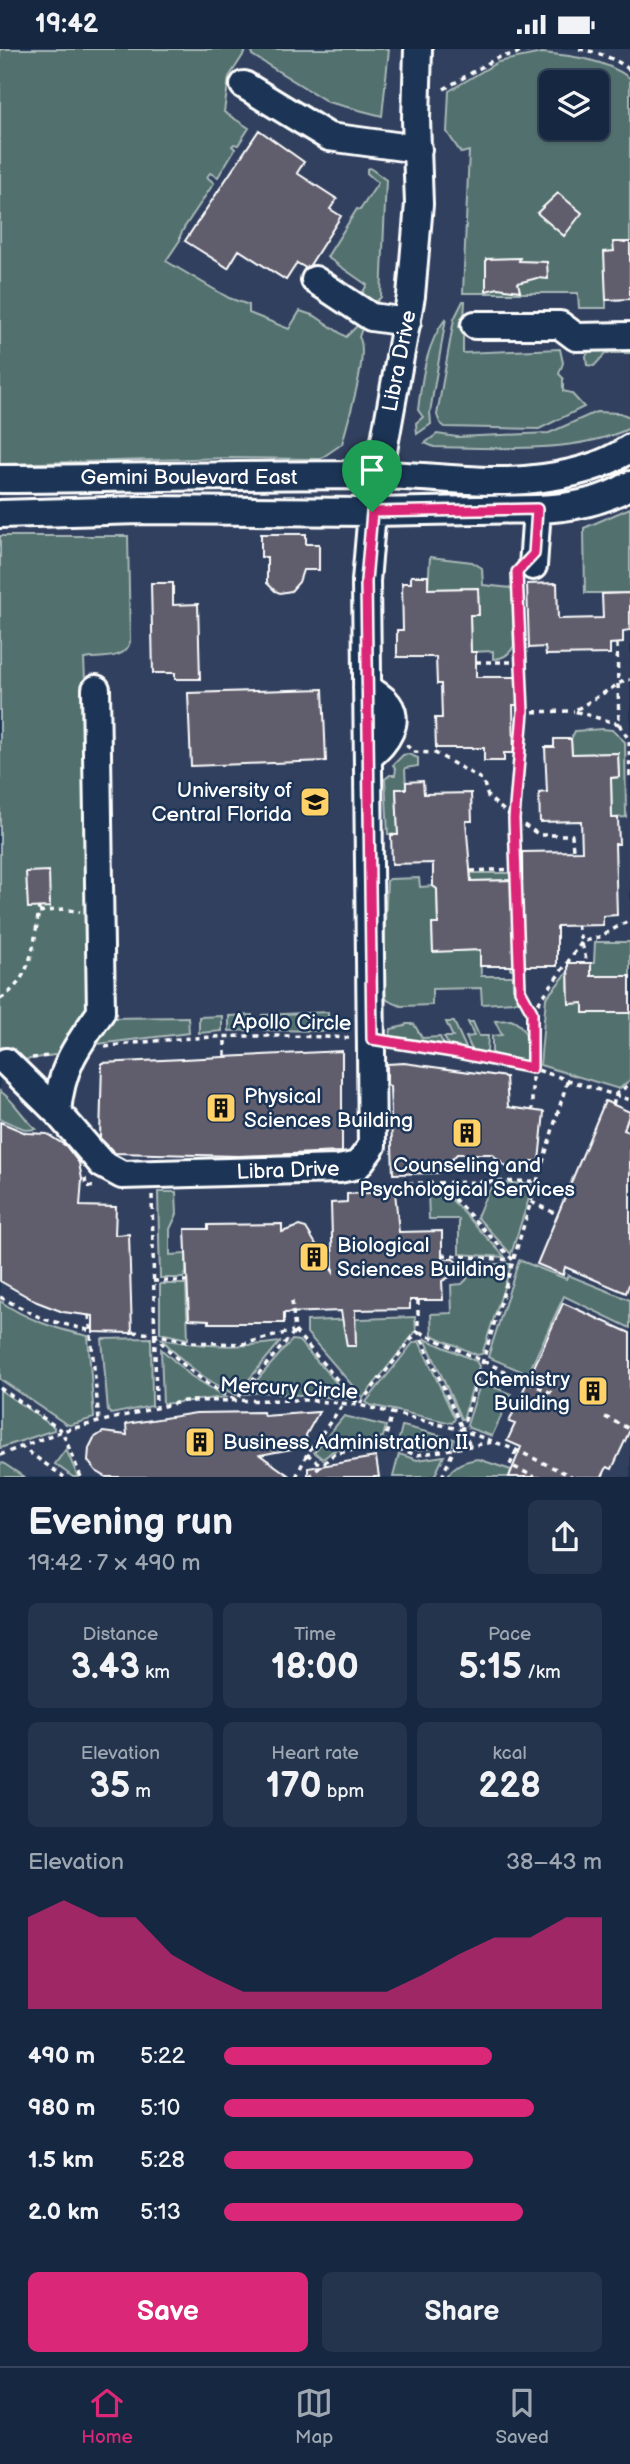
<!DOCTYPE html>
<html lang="en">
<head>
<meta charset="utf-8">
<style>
  body { margin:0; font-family:"Balsamiq Sans",sans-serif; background:#23344c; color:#f1f3f6; height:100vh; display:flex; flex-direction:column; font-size:26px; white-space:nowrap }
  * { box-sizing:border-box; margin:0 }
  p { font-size:23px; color:#9ea6b1 }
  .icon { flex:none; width:38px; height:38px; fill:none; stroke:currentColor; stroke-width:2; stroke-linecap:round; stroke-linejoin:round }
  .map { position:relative; height:1428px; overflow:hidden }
  .side { display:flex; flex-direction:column; background:#162841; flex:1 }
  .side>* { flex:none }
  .buttons { position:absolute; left:539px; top:21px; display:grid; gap:14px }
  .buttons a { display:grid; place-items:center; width:70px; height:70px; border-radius:10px; background:#162841; box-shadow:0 2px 5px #0004,0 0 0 2px #35445a; font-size:35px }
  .pin { position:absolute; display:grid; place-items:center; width:60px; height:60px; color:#fff; margin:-72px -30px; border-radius:50% 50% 50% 0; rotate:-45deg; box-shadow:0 0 7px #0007 }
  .pin .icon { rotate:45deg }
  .round { display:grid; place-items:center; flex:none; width:74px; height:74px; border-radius:10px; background:#23344c }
  .summary { display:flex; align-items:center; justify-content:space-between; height:119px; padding:0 28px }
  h1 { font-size:38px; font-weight:700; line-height:52px }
  .stats { display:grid; grid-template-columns:repeat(3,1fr); gap:10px; height:119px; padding:7px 28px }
  .stats div { display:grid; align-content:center; border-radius:10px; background:#23344c; text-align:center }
  .stats b { font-size:35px; font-weight:700 }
  .stats small { font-size:19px; font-weight:400 }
  .stats p { font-size:19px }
  .chart { height:196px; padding:14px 28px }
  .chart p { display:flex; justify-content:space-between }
  .chart svg { width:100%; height:126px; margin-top:7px; fill:#db2777; opacity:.7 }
  .action { display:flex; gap:14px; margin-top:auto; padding:14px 28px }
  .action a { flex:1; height:80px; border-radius:10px; background:#db2777; color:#fff; font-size:28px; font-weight:700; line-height:80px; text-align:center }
  .action a+a { background:#23344c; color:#f1f3f6 }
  ul { padding:0 28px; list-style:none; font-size:23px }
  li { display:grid; grid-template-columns:112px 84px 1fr; align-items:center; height:52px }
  li i { height:18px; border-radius:9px; background:#db2777 }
  .status { display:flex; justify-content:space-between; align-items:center; height:49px; padding:0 35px; background:#162841; direction:ltr }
  .status svg { height:19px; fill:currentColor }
  .tab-bar { display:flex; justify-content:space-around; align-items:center; height:98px; border-top:2px solid #35445a; background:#162841; font-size:19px; color:#9ea6b1 }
  .tab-bar a { display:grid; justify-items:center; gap:4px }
  .tab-bar .current { color:#db2777 }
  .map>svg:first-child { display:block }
  .built { fill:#31415e; fill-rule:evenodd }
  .green { fill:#516f6e; stroke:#a8b7b6; stroke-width:2; fill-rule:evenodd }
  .building { fill:#615d6d; stroke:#fff; stroke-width:2 }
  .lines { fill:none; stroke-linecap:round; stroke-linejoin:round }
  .minor-casing { stroke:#fff; stroke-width:32 }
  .path { stroke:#fff; stroke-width:3.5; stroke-dasharray:5 5; stroke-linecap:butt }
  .minor { stroke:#1d3557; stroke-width:26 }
  .route-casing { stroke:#fff; stroke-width:14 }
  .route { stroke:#db2777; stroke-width:9 }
  .labels { text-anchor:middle; stroke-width:5; stroke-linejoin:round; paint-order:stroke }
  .street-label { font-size:21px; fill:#fff; stroke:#1d3557 }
  .poi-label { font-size:21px; fill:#fff; stroke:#1d3557; text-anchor:start }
</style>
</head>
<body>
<div class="status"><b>19:42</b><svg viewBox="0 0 49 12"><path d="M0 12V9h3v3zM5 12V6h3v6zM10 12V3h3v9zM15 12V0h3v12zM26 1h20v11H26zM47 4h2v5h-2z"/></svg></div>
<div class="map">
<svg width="630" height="1428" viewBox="0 0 630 1428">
  <rect width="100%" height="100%" fill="#1d3557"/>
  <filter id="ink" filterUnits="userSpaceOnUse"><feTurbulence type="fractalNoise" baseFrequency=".0143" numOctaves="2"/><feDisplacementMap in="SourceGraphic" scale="14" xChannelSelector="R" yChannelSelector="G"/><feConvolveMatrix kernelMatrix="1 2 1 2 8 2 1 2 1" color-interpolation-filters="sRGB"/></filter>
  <g filter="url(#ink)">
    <path class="built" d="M0,0H630V1428H0ZM551,33H597V79H551Z"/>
    <path class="green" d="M0,0H247L229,28L224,63L249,79L238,96L234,95L232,97L235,100L218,128L210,124L207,128L214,134L184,179L180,187V191L166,212L229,249L249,256V264L289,280L300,262L315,267L346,288L358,276L362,279L359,288C370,304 347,374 342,395L320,410L228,409L0,415Z
      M253,0H389L382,67L328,53L252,6Z
      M542,4C574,7 603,10 630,29V250L606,251V259H579L578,244H463L469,102L461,104L447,83L449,42L498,13ZM551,33H597V79H551Z
      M370,119L386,131L381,248L374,255L360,248L367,236L327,208L357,160L360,161L378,134L367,124V120Z
      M463,252H465L464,271L460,272L459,278L463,279V304L560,300L563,314L559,325L563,329V342L571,344L584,358L539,380L445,378L440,374L437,366L454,270Z
      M446,269L430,363L431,375L417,385L416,374L423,368L418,361C422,329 426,295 446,269Z
      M598,297H630V304H606L594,317L587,316L586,307L590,301Z
      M596,363L620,364L630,368V379C576,405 494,399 434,398L425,394L437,385L457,388L549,384Z
      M630,459V544H585L584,479Z
      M0,487H128L130,593C125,612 100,607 84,610L101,963L72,1003L0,1015Z
      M430,508L472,513L482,519L483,536L511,539L513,543L514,597C509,606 503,610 493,610V602L471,603L470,566L479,565L478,539L428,540Z
      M602,680L612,681L625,693L626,768L612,769L611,729L619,728L618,704L572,705L571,690L575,682Z
      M408,705L418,709V717L405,719L406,740H396L398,786L388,785L385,730L390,726H395L396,720L393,716L403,706Z
      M471,824H508L515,826L517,913L513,920H510L509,862H514L513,831L471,832Z
      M419,829L420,838L433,837L437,840L438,875H432L433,902L480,901L481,927H513V939L518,941L519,951L514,953L482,955L481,939L432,940V956L401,957L387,951L382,937L387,832L390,830Z
      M595,893H630V927H591V914H594Z
      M568,923L569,955L583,954L584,964H630V1031L619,1040L540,1016L546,949Z
      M328,963V982L263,981L262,966Z
      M252,966V981L229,982V967Z
      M222,967V982L199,984V968Z
      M188,968L189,984L97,995L108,969Z
      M511,971C529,978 527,993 529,1011L527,1014L492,1005V987L502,986L495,972Z
      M446,973H454L467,1001L449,997L444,988H453Z
      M468,973H473L479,987H488L487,1004L472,1001L466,988L474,987Z
      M406,975H414L422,989L440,988L444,996L390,987L391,980L405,977Z
      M0,1042C15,1052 22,1068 36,1080L27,1081L0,1070Z
      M527,1134L533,1137L511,1205L477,1168C492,1131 489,1135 527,1134Z
      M432,1138H440L505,1208L459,1205V1170H429L428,1142Z
      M158,1143H176L177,1165L170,1180V1206L186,1205V1224L183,1229H160Z
      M519,1211L566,1230L568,1226L630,1251V1279L564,1247L528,1325L488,1308Z
      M467,1215H510L511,1217L482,1305L477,1306L432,1286L431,1265L452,1264L451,1236L462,1235L467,1230Z
      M160,1235H186L188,1290L160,1284Z
      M0,1252C27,1271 56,1280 88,1287L94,1369L70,1376L66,1375L0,1330Z
      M415,1268L416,1282L363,1349L307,1284V1272Z
      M151,1289L152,1357L111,1365L108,1362L102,1290Z
      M162,1290C202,1298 239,1299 280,1293L236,1346C206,1332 184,1315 162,1290Z
      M425,1290L476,1312L479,1317L463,1370H461Z
      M292,1291L299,1292L351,1350L261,1343L245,1345Z
      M419,1292L455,1370L452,1374L370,1356L366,1353L413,1294Z
      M161,1300L191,1327L226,1348L163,1355Z
      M481,1333L511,1345L492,1387L469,1379L467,1376Z
      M0,1341L54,1378V1381L0,1399Z
      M344,1367L386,1377L383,1388L333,1402L323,1410L314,1403Z
      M402,1377H403L454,1390L452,1396L418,1401L398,1394Z
      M66,1400L78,1428H73L55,1415Z
      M399,1405L417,1411L444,1407L434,1428H393Z
      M478,1410L511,1421L509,1428H447C454,1415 465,1412 478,1410Z
      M3,1414L24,1428H0V1415Z"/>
    <path class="building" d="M259,81L304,113L297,124L337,150L330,160L341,167L310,216L306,219L297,214L286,231L239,201L228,219L185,192Z
      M558,144L582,164L564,187L537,164Z
      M613,193H630V250L606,251L604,203L614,202Z
      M520,209L519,212L547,213L548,230L537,229L518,234L520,242L498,239L486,242V210Z
      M261,485H306V495H319V521H303L299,533L291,542L280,544L275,542L267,534V508H261Z
      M411,527H428V540L478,539L479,566H470L471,603H476V628H518V656H513L514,704H504V712H484V699H436L435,669H442L441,635H437L436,608H397V581H403L402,534H411Z
      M151,534H173V556L198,555L200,630H175V624H153Z
      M557,534L558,570L603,569L602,545L630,544V581L623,582V594L610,595V605L546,606L545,598L529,599L527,535Z
      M323,640L326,712L191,717L188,644Z
      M554,690H571L572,705L618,704L619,728L611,729L612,769H618L619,795H615L617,866L603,867V876L557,877V917H480V901L433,903L432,875H438L437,840L433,837V814L392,815L391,786H398L396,740H406V733L423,732L424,745L471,744L472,772H466L471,832L522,831V803L582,802L581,772L540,773L539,744L547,743L545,698H554Z
      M49,822L50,858L28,859L26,823Z
      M568,914H591V927H630V964H583V954L569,955Z
      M342,1002V1103L238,1107L115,1104L100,1089L102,1014Z
      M404,1014L506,1028L508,1058L544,1063L539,1112H531L530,1123L513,1124L492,1105H457L439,1124L393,1125L390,1037L387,1036V1015Z
      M605,1052L630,1063L624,1081L630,1083V1233L626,1244L565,1218L563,1226L537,1215Z
      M0,1073L26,1084L47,1085L66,1097L79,1114L82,1130L80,1157L116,1158L115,1186L129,1185L132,1284L93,1283V1267L63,1263L37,1253L0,1232Z
      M395,1143L399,1183L442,1182V1210H453L457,1213L459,1223L442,1232L443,1251H410V1260L355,1261L356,1297H347L341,1262L284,1264V1274H209V1271L189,1270L185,1180H208V1176L282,1175V1183L299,1177L306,1179L333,1223L331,1154L347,1153V1145Z
      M563,1254L630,1284V1381L612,1420L607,1418L602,1428H509L521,1398L507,1392L515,1375L509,1373Z
      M263,1363L264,1367L319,1363L306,1386L308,1397L260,1406L291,1428H106L96,1422L88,1412L89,1399L94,1389L103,1383L127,1386L126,1375L196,1364Z
      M376,1408L379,1428H308V1419Z"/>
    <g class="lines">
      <g class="minor-casing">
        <path id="minor" d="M244,36L329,88L418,100
          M315,231L371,268L407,273
          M475,276H560L576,288L630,287
          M0,430C125,429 251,426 376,426C425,426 476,435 525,431C560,428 601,420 630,399
          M0,465L141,461L372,463L537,460C568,459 603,453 630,436
          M533,517L537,460
          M367,639C373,643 380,647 385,652C404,671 384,696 368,708
          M96,640L101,963C76,998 61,1018 57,1063L102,1115L122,1126L339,1120L358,1116L372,1097L366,532L372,463L411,247L419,155L416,70L418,0
          M6,1013L57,1063"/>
      </g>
      <path class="path" d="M579,0C597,3 615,9 630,21
        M444,40L497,9L535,0
        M517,532L523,663L514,770L520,941L532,963V1061
        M617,595L619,675L629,691L630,731
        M476,613H521
        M523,663L574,662
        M619,675L574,662L625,631H630
        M406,696L414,703L435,704L483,731L488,748L514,770L540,786H572L573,802
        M471,822L516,820
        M39,863L63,860L80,863
        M577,876L587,914
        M0,950C32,931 35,892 39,858
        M532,963L582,893L599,888L630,871
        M391,993L525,1017L630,1051
        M105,998C186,986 267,985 349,989
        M225,1007V987
        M32,1009L49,1007
        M613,1056L616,1045L630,1035
        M85,1129L86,1137L95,1138
        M368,1135L537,1132
        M440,1135L513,1211
        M152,1146L156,1357
        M531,1153L557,1165
        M442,1206L511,1211
        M153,1232H187
        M0,1248L43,1270L92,1282
        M418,1251V1282L470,1397
        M292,1252L295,1282L359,1356L418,1282
        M89,1266L99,1372
        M133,1283L154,1285L191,1293L243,1295L293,1282
        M420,1283L554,1345
        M154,1285C182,1317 199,1331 236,1351L295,1282
        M0,1339L62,1382L81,1428
        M605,1368L630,1380
        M384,1395L392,1363
        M20,1397L64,1428
        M516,1402L510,1416L535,1428
        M307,1405L322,1417
        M0,1406L62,1382L184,1352L307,1351L359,1356L462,1381L516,1401L573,1428
        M296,1428L307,1405L344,1354
        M309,1428L334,1405L384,1395L417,1406L493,1393
        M442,1428L462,1381L568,1030"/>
      <use href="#minor" class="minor"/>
    </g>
  </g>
  <g class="lines" filter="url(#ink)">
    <g class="route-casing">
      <path id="route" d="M537,460L534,505L517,523L523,663L514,770L520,941L532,963V1019L453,1003L372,990L366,532L372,463Z"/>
    </g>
    <use href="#route" class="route"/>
  </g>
  <defs>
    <g id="university-square" transform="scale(1.575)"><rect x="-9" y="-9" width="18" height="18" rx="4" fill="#ffd166" stroke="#1d3557"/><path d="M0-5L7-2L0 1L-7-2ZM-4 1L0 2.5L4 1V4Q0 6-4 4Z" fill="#111"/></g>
    <g id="building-square" transform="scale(1.575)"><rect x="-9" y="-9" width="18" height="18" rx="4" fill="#ffd166" stroke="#1d3557"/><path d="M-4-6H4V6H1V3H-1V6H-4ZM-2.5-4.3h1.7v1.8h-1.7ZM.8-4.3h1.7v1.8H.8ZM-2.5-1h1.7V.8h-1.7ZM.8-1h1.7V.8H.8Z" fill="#111"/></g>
  </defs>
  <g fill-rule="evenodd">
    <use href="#university-square" x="315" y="753"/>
    <use href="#building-square" x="221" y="1059"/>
    <use href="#building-square" x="467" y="1084"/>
    <use href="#building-square" x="314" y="1208"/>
    <use href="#building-square" x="593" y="1342"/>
    <use href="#building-square" x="200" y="1393"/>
  </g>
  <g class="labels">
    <g class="street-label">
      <text transform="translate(399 312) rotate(-79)" y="7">Libra Drive</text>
      <text x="189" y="435">Gemini Boulevard East</text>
      <text transform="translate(292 973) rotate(1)" y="7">Apollo Circle</text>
      <text transform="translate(288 1121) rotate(-2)" y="7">Libra Drive</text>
      <text transform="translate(289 1339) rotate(3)" y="7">Mercury Circle</text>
    </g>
    <g class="poi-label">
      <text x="292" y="748" text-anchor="end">University of<tspan x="292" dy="24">Central Florida</tspan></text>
      <text x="244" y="1054">Physical<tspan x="244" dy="24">Sciences Building</tspan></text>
      <text x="467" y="1123" text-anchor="middle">Counseling and<tspan x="467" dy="24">Psychological Services</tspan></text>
      <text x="337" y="1203">Biological<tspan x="337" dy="24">Sciences Building</tspan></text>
      <text x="570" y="1337" text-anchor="end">Chemistry<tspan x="570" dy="24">Building</tspan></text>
      <text x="223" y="1400">Business Administration II</text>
    </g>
  </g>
</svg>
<div class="buttons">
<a><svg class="icon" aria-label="layers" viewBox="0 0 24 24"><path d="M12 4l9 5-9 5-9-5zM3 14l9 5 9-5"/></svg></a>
</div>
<div class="pin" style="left:372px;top:463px;background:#1e9e55"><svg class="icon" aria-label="arrive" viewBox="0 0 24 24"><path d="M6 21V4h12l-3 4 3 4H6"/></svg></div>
</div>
<section class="side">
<div class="summary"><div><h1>Evening run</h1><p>19:42 · 7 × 490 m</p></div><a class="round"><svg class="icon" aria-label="share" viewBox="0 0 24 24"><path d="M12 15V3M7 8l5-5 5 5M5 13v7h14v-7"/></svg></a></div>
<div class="stats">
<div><p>Distance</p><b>3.43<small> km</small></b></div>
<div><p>Time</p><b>18:00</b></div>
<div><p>Pace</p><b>5:15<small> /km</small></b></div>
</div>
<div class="stats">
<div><p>Elevation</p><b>35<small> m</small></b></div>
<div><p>Heart rate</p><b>170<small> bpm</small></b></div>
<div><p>kcal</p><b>228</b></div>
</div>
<div class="chart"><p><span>Elevation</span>38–43 m</p>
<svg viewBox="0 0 160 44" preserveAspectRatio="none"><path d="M0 44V12L10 6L20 12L30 12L40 25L50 32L60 38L70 38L80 38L90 38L100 38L110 32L120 25L130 19L140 19L150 12L160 12V44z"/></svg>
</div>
<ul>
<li><b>490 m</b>5:22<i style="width:71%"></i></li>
<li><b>980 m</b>5:10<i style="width:82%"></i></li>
<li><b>1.5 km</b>5:28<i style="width:66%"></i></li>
<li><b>2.0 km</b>5:13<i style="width:79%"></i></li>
</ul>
<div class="action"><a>Save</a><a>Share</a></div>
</section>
<nav class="tab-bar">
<a class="current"><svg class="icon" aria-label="home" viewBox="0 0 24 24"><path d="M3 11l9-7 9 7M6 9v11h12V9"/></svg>Home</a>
<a><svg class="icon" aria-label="map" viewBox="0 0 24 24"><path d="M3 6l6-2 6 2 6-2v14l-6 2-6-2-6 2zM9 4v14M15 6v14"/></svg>Map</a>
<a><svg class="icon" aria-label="saved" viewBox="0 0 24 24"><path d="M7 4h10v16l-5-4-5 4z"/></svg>Saved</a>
</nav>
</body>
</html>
